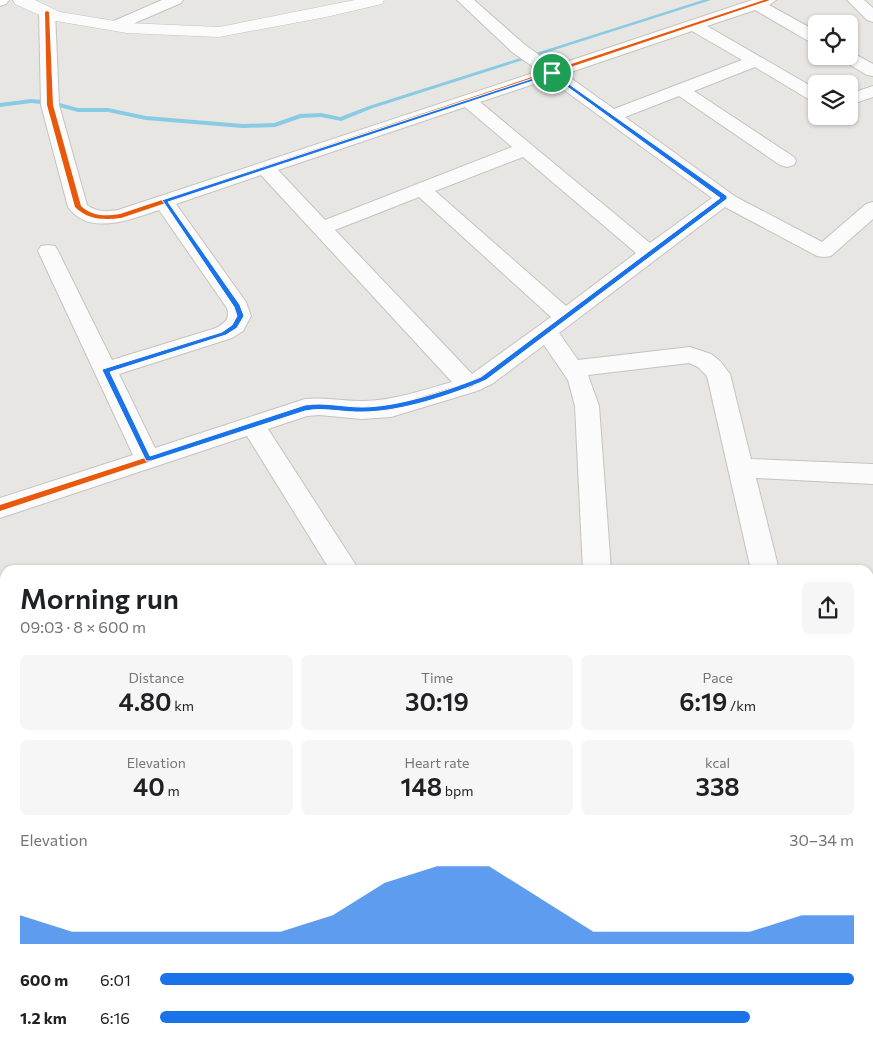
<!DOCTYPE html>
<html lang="en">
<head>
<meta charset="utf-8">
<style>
  body { margin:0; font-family:Commissioner,sans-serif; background:#f6f6f6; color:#202124; height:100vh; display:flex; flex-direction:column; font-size:19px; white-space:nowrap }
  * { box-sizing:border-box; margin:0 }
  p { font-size:16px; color:#757577 }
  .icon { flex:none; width:28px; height:28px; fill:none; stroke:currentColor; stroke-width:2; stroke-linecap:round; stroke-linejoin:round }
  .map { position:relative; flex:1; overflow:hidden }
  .details { position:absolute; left:0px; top:565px; width:874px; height:481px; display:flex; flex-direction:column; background:#fff; border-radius:15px 15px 0 0; box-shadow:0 1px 4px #0004 }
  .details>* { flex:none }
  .tools { position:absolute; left:808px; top:15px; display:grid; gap:10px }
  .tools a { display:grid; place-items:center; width:50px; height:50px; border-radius:8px; background:#fff; box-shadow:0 1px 4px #0004; font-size:25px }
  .pin { position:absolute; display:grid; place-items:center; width:42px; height:42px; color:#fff; margin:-21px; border:2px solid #fff; border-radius:50%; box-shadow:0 1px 5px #0007 }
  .round { display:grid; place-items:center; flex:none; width:52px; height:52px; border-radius:8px; background:#f6f6f6 }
  .head { display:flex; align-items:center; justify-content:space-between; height:85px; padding:0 20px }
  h1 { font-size:28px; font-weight:600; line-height:38px }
  .figures { display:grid; grid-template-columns:repeat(3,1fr); gap:8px; height:85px; padding:5px 20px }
  .figures div { display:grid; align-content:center; border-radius:8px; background:#f6f6f6; text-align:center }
  .figures b { font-size:25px; font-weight:600 }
  .figures small { font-size:14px; font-weight:400 }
  .figures p { font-size:14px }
  .chart { height:140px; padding:10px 20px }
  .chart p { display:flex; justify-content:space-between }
  .chart svg { width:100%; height:90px; margin-top:5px; fill:#1a73e8; opacity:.7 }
  ul { padding:0 20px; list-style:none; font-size:16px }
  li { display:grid; grid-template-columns:80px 60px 1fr; align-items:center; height:38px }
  li i { height:12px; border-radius:6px; background:#1a73e8 }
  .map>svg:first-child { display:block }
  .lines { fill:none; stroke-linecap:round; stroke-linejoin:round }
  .stream { fill:#89cae5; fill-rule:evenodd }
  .minor-casing { stroke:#c4c3c0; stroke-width:2 }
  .tertiary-casing { stroke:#c4c3c0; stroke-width:1 }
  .trunk-casing { stroke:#b3a7a6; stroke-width:1 }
  .minor { fill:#fbfbfb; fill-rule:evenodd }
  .tertiary { fill:#fbfbfb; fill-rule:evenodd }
  .trunk { fill:#ede4e4; fill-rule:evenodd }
  .cycleway-casing { stroke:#fff; stroke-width:3 }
  .cycleway { fill:#e8590c; fill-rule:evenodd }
  .route { fill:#1a73e8; stroke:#fff; fill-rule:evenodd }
</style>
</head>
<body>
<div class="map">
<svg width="873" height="1046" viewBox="0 0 873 1046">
  <rect width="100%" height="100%" fill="#e7e6e2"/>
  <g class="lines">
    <path class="stream" d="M703,0H711L373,108L341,121L321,117L301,118L275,127L243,128L146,120L108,112H78L52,105L31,103L0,107V103L31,99L52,101L78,108H108L146,116L243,124L274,123L300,114L321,113L340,117L369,106Z"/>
    <g class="minor-casing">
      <path id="minor" d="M0,0H9L6,4L0,6Z
        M162,0H183L181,3L121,29H109L107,26L109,23Z
        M457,0H474L524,44L554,66L752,0H776L769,5L816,31V43L810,42L755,10L707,26L816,89V101L810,100L755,67L694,91L794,157L796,161L794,165L787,167L780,165L679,96L625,117L736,197L822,242L866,204L873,202V219L831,256L824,257L817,256L725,207L559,333L578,360L690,347L711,354L720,361L730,374L751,459L873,464V484L756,478L779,570H751L707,376L698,367L689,363L588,375L599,406L611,570H583L575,406L568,380L544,345L492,384L477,391L391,417L362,419L319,415L307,416L268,429L359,570H330L247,436L0,518V498L133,455L38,251L41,246L48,245L55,246L58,251L112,360L216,328C226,322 230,319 227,308L159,210C132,219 89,237 68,207L41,105L39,12L41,9H53L55,12L59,105L87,205C97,212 106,212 118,210L539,71L512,52ZM692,31L742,60L614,109L565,74ZM549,79L712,198L650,243L480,102ZM465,107L512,147L325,220L278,170ZM523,157L636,253L566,306L435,191ZM261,175L452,382C423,390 393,401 362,401C343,401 325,397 305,399L155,448L119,374L232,338L243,331L251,316L246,302L176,204ZM419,197L551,317L472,374L335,230Z
        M847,0H864L873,8V22L867,20Z
        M849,51L873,64V76L867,75L842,60L840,56H849Z
        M873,86V97L849,105V94Z
        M869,578H873V600H869Z
        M869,724H873V752H869Z
        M620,1041H656L657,1046H621Z"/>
    </g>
    <g class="tertiary-casing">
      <path id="tertiary" d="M13,0H35L60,12L127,23L219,27L355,0H384L382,4L326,17L219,37L127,33L50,20L15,4Z"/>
    </g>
    <g class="trunk-casing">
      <path id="trunk" d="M0,955L5,956V992L0,991Z
        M316,1041H375L377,1046H318Z"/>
    </g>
    <use href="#minor" class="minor"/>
    <use href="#tertiary" class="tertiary"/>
    <use href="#trunk" class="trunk"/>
    <g class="cycleway-casing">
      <path id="cycleway" d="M764,0H770L121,218C104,220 88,220 75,207L47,105L45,12L47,11L49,12L53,105L81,206C93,217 105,216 120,214Z
        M724,196L726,197V199L486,380L471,387L391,410L362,412L319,408L305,410L0,511V505L305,406L319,404L362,408L391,406L467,383L482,376Z"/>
    </g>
    <use href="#cycleway" class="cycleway"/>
  </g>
  <path class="route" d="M552,72L727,196V199L486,380C452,395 400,412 363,412C343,413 325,407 305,411L151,461H146L102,370L103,369L222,332L232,325L237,316L234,307L162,200ZM551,75L720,198L481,377C449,390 398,407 362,407C343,407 325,402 305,405L150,456L110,372L226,335L237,328L244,316L240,305L168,202Z"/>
</svg>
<div class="tools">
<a><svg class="icon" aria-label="locate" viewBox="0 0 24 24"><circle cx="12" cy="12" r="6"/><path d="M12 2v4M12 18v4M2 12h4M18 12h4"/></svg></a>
<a><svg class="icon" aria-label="layers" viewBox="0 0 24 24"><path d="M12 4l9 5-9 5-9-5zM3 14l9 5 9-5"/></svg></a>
</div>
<div class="pin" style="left:552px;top:73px;background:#1e9e55"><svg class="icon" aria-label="arrive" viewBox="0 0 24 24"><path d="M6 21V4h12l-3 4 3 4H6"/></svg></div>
<section class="details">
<div class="head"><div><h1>Morning run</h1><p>09:03 · 8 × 600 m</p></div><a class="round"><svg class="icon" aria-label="share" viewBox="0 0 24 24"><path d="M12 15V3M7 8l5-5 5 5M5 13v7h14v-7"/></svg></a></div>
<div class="figures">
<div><p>Distance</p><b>4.80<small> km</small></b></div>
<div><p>Time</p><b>30:19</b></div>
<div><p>Pace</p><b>6:19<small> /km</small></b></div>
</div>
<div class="figures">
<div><p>Elevation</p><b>40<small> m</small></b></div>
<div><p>Heart rate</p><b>148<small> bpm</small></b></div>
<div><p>kcal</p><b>338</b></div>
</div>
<div class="chart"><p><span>Elevation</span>30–34 m</p>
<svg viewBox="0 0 160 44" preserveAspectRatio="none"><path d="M0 44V30L10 38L20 38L30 38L40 38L50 38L60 30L70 14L80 6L90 6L100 22L110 38L120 38L130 38L140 38L150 30L160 30V44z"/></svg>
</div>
<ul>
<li><b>600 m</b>6:01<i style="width:100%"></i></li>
<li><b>1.2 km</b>6:16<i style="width:85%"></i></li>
</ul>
</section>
</div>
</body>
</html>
